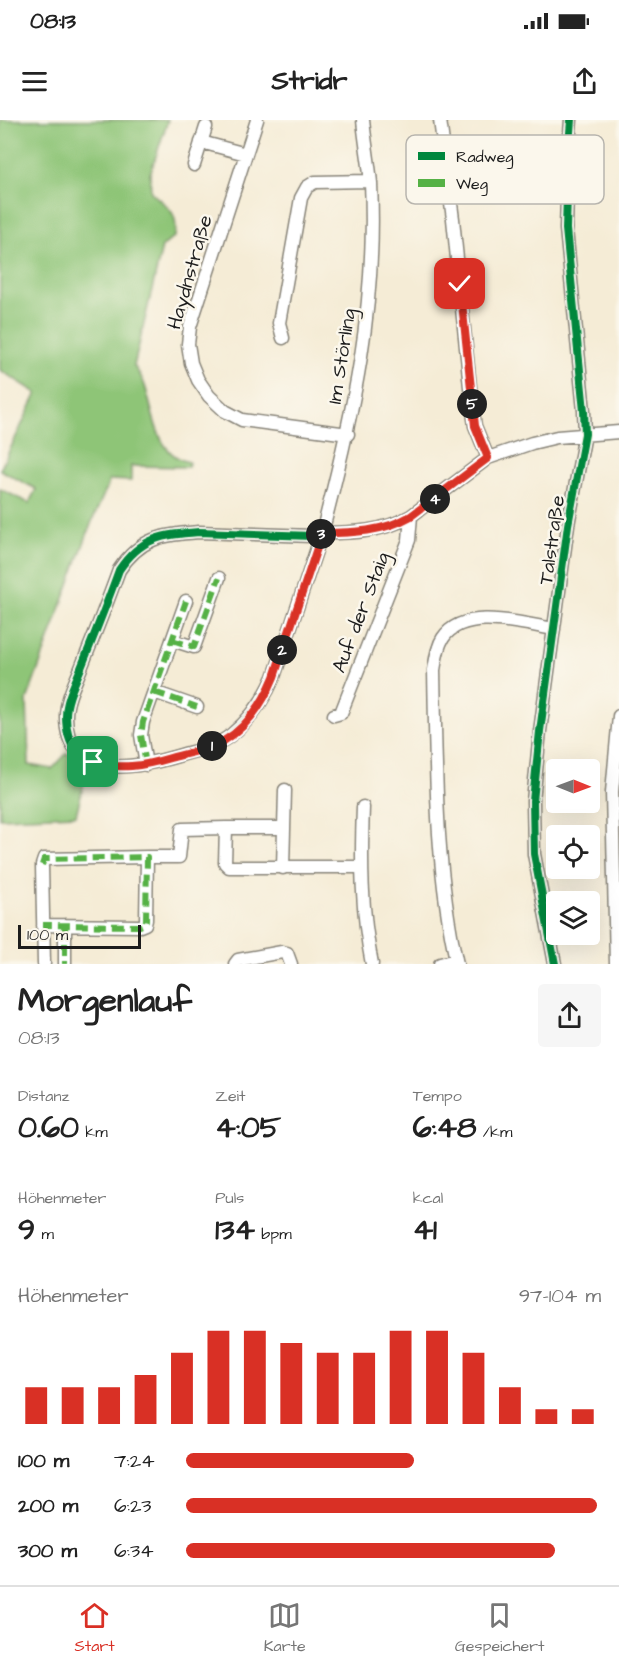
<!DOCTYPE html>
<html lang="de">
<head>
<meta charset="utf-8">
<style>
  body { margin:0; font-family:"Architects Daughter",sans-serif; background:#f6f6f6; color:#222; height:100vh; display:flex; flex-direction:column; font-size:22px; white-space:nowrap }
  * { box-sizing:border-box; margin:0 }
  p { font-size:20px; color:#767676 }
  .icon { flex:none; width:33px; height:33px; fill:none; stroke:currentColor; stroke-width:2; stroke-linecap:round; stroke-linejoin:round }
  .map { position:relative; height:844px; overflow:hidden }
  .sheet { display:flex; flex-direction:column; background:#fff; flex:1 }
  .sheet>* { flex:none }
  .needle { width:39px; rotate:91deg }
  .fabs { position:absolute; left:546px; top:639px; display:grid; gap:12px }
  .fabs a { display:grid; place-items:center; width:54px; height:54px; border-radius:6px; background:#fff; box-shadow:0 6px 24px #0002; font-size:30px }
  .scale { position:absolute; left:18px; bottom:15px; width:123px; box-sizing:border-box; padding-left:6px; border:3px solid #1c1c1c; border-top:0; font-size:16px; line-height:21px; white-space:nowrap; color:#1c1c1c; -webkit-text-stroke:4px #fbf7ec; paint-order:stroke }
  .pin { position:absolute; display:grid; place-items:center; width:51px; height:51px; color:#fff; margin:-26px; border-radius:12px; box-shadow:0 3px 9px #0006 }
  .km { position:absolute; width:30px; height:30px; margin:-15px; border-radius:50%; background:#222; color:#fff; font-size:16px; line-height:30px; text-align:center }
  .round { display:grid; place-items:center; flex:none; width:63px; height:63px; border-radius:6px; background:#f6f6f6 }
  .overview { display:flex; align-items:center; justify-content:space-between; height:102px; padding:0 18px }
  h1 { font-size:33px; font-weight:700; line-height:45px }
  .metrics { display:grid; grid-template-columns:repeat(3,1fr); gap:9px; height:102px; padding:6px 18px }
  .metrics div { display:grid; align-content:center }
  .metrics b { font-size:30px; font-weight:700 }
  .metrics small { font-size:16px; font-weight:400 }
  .metrics p { font-size:16px }
  .chart { height:168px; padding:12px 18px }
  .chart p { display:flex; justify-content:space-between }
  .chart svg { width:100%; height:108px; margin-top:6px; stroke:#d93025; stroke-width:6 }
  ul { padding:0 18px; list-style:none; font-size:20px }
  li { display:grid; grid-template-columns:96px 72px 1fr; align-items:center; height:45px }
  li i { height:15px; border-radius:8px; background:#d93025 }
  .status { display:flex; justify-content:space-between; align-items:center; height:42px; padding:0 30px; background:#fff; direction:ltr }
  .status svg { height:16px; fill:currentColor }
  header { display:flex; justify-content:space-between; align-items:center; height:78px; padding:0 18px; background:#fff; font-size:27px; font-weight:700 }
  .menu { display:flex; justify-content:space-around; align-items:center; height:84px; border-top:2px solid #e0e0e0; background:#fff; font-size:16px; color:#767676 }
  .menu a { display:grid; justify-items:center; gap:3px }
  .menu .current { color:#d93025 }
  .map>svg:first-child { display:block }
  .green { fill:#8ec577; stroke:#55704a; stroke-width:1.5 }
  .lines { fill:none; stroke-linecap:round; stroke-linejoin:round }
  .minor-casing { stroke:#888479; stroke-width:15 }
  .minor { stroke:#fff; stroke-width:12 }
  .quiet { stroke:#55b145; stroke-width:6; stroke-dasharray:12 6; stroke-linecap:butt }
  .cycleway-casing { stroke:#fbf7ec; stroke-width:11 }
  .cycleway { stroke:#00873e; stroke-width:8 }
  .route-casing { stroke:#fff; stroke-width:12 }
  .route { stroke:#d93025; stroke-width:8 }
  .labels { text-anchor:middle; stroke-width:5; stroke-linejoin:round; paint-order:stroke }
  .street-label { font-size:20px; fill:#1c1c1c; stroke:#fbf7ec }
  .key { fill:#fbf7ec; stroke:#b8b5ae; stroke-width:1.5 }
  .key-label { font-size:16px; fill:#1c1c1c }
</style>
</head>
<body>
<div class="status"><b>08:13</b><svg viewBox="0 0 49 12"><path d="M0 12V9h3v3zM5 12V6h3v6zM10 12V3h3v9zM15 12V0h3v12zM26 1h20v11H26zM47 4h2v5h-2z"/></svg></div>
<header><svg class="icon" aria-label="menu" viewBox="0 0 24 24"><path d="M4 6h16M4 12h16M4 18h16"/></svg>Stridr<svg class="icon" aria-label="share" viewBox="0 0 24 24"><path d="M12 15V3M7 8l5-5 5 5M5 13v7h14v-7"/></svg></header>
<div class="map">
<svg width="619" height="844" viewBox="0 0 619 844">
  <rect width="100%" height="100%" fill="#fbf7ec"/>
  <filter id="ink" filterUnits="userSpaceOnUse"><feTurbulence type="fractalNoise" baseFrequency=".0167" numOctaves="2"/><feDisplacementMap in="SourceGraphic" scale="12" xChannelSelector="R" yChannelSelector="G"/><feConvolveMatrix kernelMatrix="1 2 1 2 8 2 1 2 1" color-interpolation-filters="sRGB"/></filter>
  <filter id="wash" filterUnits="userSpaceOnUse"><feTurbulence type="fractalNoise" baseFrequency=".008" numOctaves="4" result="noise"/><feDisplacementMap in="SourceGraphic" scale="24" xChannelSelector="R" yChannelSelector="G"/><feGaussianBlur stdDeviation="1.35" result="paint"/><feColorMatrix in="noise" values="0 0 0 0 0 0 0 0 0 0 0 0 0 0 0 0 0 1.4 0 .05"/><feComposite in="paint" operator="in"/></filter>
  <g filter="url(#wash)">
    <rect width="100%" height="100%" fill="#f5ecd6"/>
    <path class="green" d="M0,0H168L150,54L151,72C167,87 179,91 175,116L162,127L134,246C138,252 142,257 144,263C154,290 154,334 189,342L188,347L131,346V361L110,360L91,404L27,580L29,645L52,649L67,633L78,643L88,647L76,695L0,698V369L29,383L36,369L0,350L37,273L0,250Z"/>
  </g>
  <g filter="url(#ink)">
    <g class="lines">
      <g class="minor-casing">
        <path id="minor" d="M257,0L190,207L188,224L191,243L198,260L209,276L225,291L242,300L348,314
          M363,0C365,21 369,42 371,63C377,188 353,294 322,413C353,413 383,412 411,396L488,338L532,323L557,317L619,312
          M440,0L453,99L471,277L475,306L488,338
          M201,22L246,34
          M194,45L206,7
          M283,218L279,203L301,78L307,67L315,62L370,61
          M199,412L312,416L322,413L274,557C264,580 251,599 231,615C216,627 198,630 181,635C138,648 66,664 66,596C66,580 75,563 81,548C94,516 107,483 119,450C141,417 162,415 199,412Z
          M172,520L194,527L219,458
          M154,572L197,587
          M334,595L341,593L409,420L411,396
          M146,645L141,615L143,602L186,481
          M363,687C361,741 361,790 372,844
          M226,708H284
          M147,737H179L182,709L226,708L225,743L229,747H361
          M283,748L285,670
          M43,805L140,806L145,804L146,800L147,737L44,739L42,745L44,844
          M65,805V844
          M235,844L238,840L282,832L287,833L291,844
          M440,844L456,840
          M457,844C435,748 436,648 434,550C436,539 437,527 443,518C464,486 523,504 554,509
          M555,844L534,734L533,681L540,611L568,405L585,314L584,291L566,109L568,38L571,0
          M616,844L612,672L619,596"/>
      </g>
      <use href="#minor" class="minor"/>
      <path class="quiet" d="M172,520L194,527L219,458
        M154,572L197,587
        M146,645L141,615L143,602L186,481
        M42,745L44,739H49L147,737L146,800L145,804L140,806L43,805
        M65,805V844"/>
      <g class="cycleway-casing">
        <path id="cycleway" d="M199,412L312,416L322,413L274,557C264,580 251,599 231,615C216,627 198,630 181,635C138,648 66,664 66,596C66,580 75,563 81,548C94,516 107,483 119,450C141,417 162,415 199,412Z
          M555,844L534,734L533,681L540,611L568,405L585,314L584,291L566,109L568,38L571,0"/>
      </g>
      <use href="#cycleway" class="cycleway"/>
    </g>
  </g>
  <g class="lines" filter="url(#ink)">
    <g class="route-casing">
      <path id="route" d="M93,642C120,650 143,646 170,638C185,634 201,631 215,625C243,614 263,584 274,557L322,413C353,413 383,412 411,396L488,338L475,306L460,164"/>
    </g>
    <use href="#route" class="route"/>
  </g>
  <g class="labels">
    <g class="street-label">
      <text transform="translate(189 152) rotate(-74)" y="7">Haydnstraße</text>
      <text transform="translate(341 236) rotate(-81)" y="7">Im Störling</text>
      <text transform="translate(551 420) rotate(-82)" y="7">Talstraße</text>
      <text transform="translate(360 492) rotate(-69)" y="7">Auf der Staig</text>
    </g>
  </g>
  <rect x="406" y="15" width="198" height="69" rx="9" class="key"/>
  <rect x="418" y="32" width="27" height="8" fill="#00873e"/>
  <rect x="418" y="59" width="27" height="8" fill="#55b145"/>
  <g class="key-label">
    <text x="456" y="42">Radweg</text>
    <text x="456" y="69">Weg</text>
  </g>
</svg>
<div class="fabs">
<a><svg class="needle" viewBox="-14 -14 28 28"><path d="M0-13l5 13h-10z" fill="#e53935"/><path d="M0 13l5-13h-10z" fill="#767676"/></svg></a>
<a><svg class="icon" aria-label="locate" viewBox="0 0 24 24"><circle cx="12" cy="12" r="6"/><path d="M12 2v4M12 18v4M2 12h4M18 12h4"/></svg></a>
<a><svg class="icon" aria-label="layers" viewBox="0 0 24 24"><path d="M12 4l9 5-9 5-9-5zM3 14l9 5 9-5"/></svg></a>
</div>
<div class="scale">100 m</div>
<div class="pin" style="left:93px;top:642px;background:#1e9e55"><svg class="icon" aria-label="arrive" viewBox="0 0 24 24"><path d="M6 21V4h12l-3 4 3 4H6"/></svg></div>
<div class="pin" style="left:460px;top:164px;background:#d93025"><svg class="icon" aria-label="check" viewBox="0 0 24 24"><path d="M5 12l5 5 9-10"/></svg></div>
<b class="km" style="left:212px;top:626px">1</b>
<b class="km" style="left:282px;top:530px">2</b>
<b class="km" style="left:321px;top:414px">3</b>
<b class="km" style="left:435px;top:379px">4</b>
<b class="km" style="left:472px;top:284px">5</b>
</div>
<section class="sheet">
<div class="overview"><div><h1>Morgenlauf</h1><p>08:13</p></div><a class="round"><svg class="icon" aria-label="share" viewBox="0 0 24 24"><path d="M12 15V3M7 8l5-5 5 5M5 13v7h14v-7"/></svg></a></div>
<div class="metrics">
<div><p>Distanz</p><b>0.60<small> km</small></b></div>
<div><p>Zeit</p><b>4:05</b></div>
<div><p>Tempo</p><b>6:48<small> /km</small></b></div>
</div>
<div class="metrics">
<div><p>Höhenmeter</p><b>9<small> m</small></b></div>
<div><p>Puls</p><b>134<small> bpm</small></b></div>
<div><p>kcal</p><b>41</b></div>
</div>
<div class="chart"><p><span>Höhenmeter</span>97–104 m</p>
<svg viewBox="0 0 160 44" preserveAspectRatio="none"><path d="M5 44V29M15 44V29M25 44V29M35 44V24M45 44V15M55 44V6M65 44V6M75 44V11M85 44V15M95 44V15M105 44V6M115 44V6M125 44V15M135 44V29M145 44V38M155 44V38"/></svg>
</div>
<ul>
<li><b>100 m</b>7:24<i style="width:55%"></i></li>
<li><b>200 m</b>6:23<i style="width:99%"></i></li>
<li><b>300 m</b>6:34<i style="width:89%"></i></li>
</ul>
</section>
<nav class="menu">
<a class="current"><svg class="icon" aria-label="home" viewBox="0 0 24 24"><path d="M3 11l9-7 9 7M6 9v11h12V9"/></svg>Start</a>
<a><svg class="icon" aria-label="map" viewBox="0 0 24 24"><path d="M3 6l6-2 6 2 6-2v14l-6 2-6-2-6 2zM9 4v14M15 6v14"/></svg>Karte</a>
<a><svg class="icon" aria-label="saved" viewBox="0 0 24 24"><path d="M7 4h10v16l-5-4-5 4z"/></svg>Gespeichert</a>
</nav>
</body>
</html>
